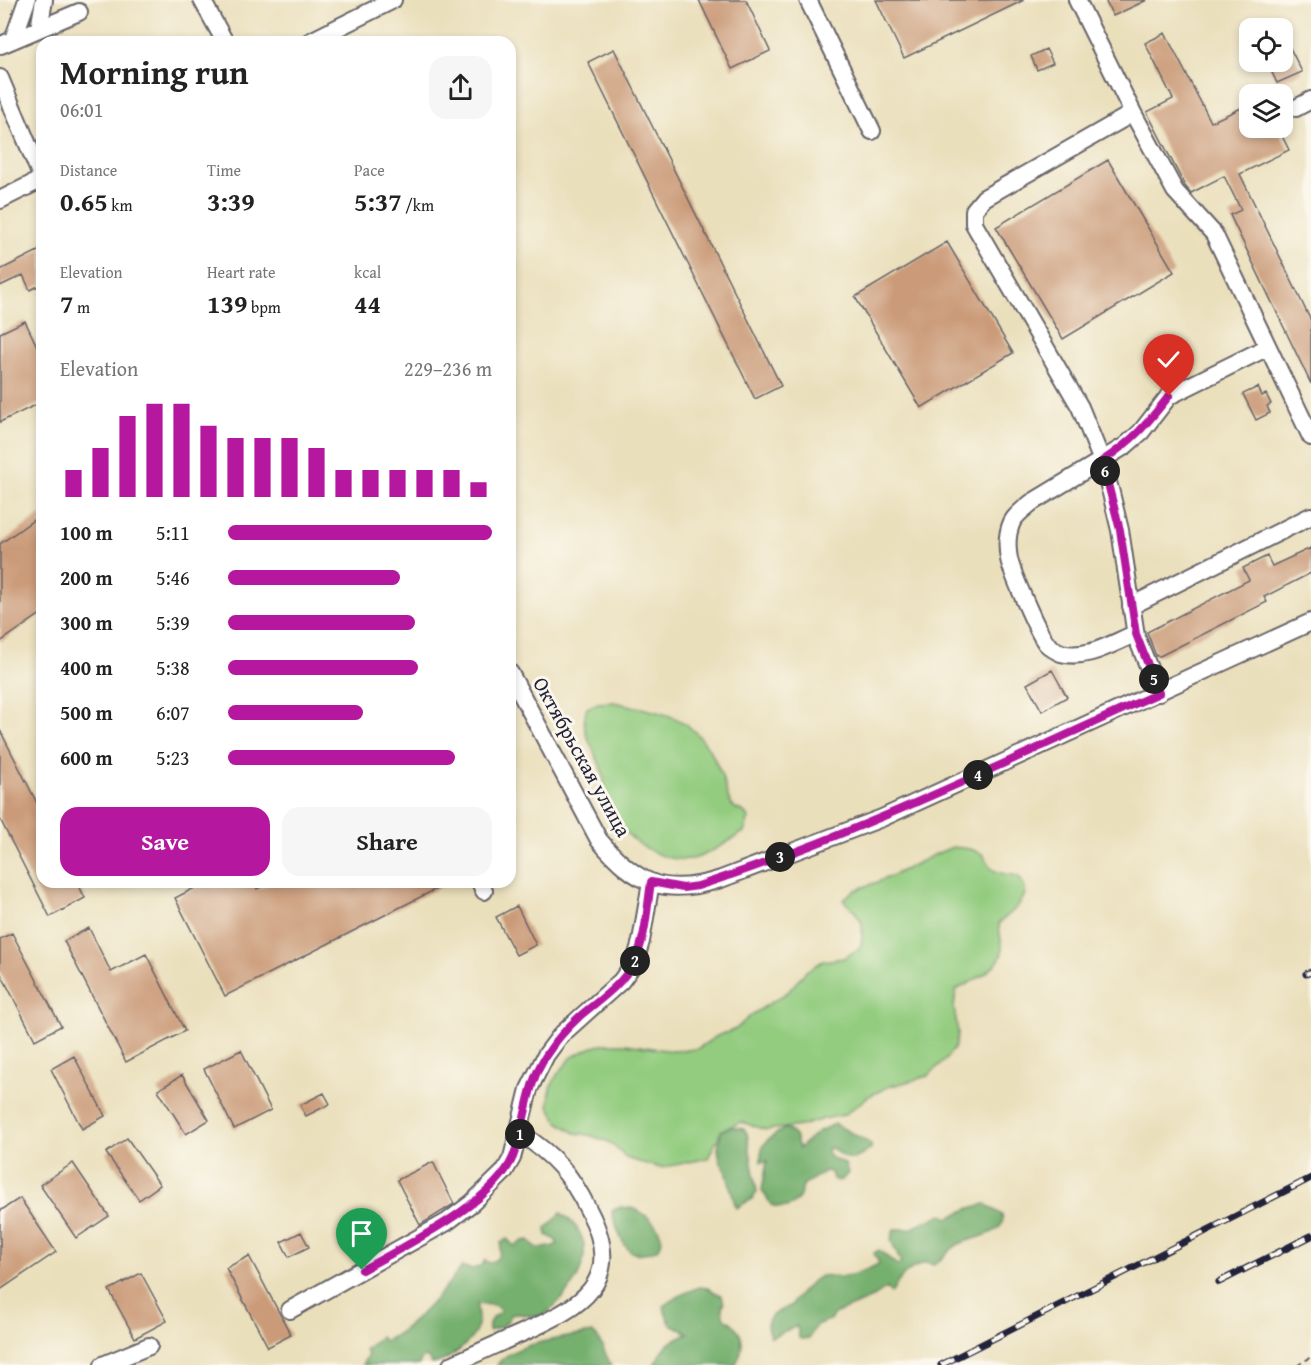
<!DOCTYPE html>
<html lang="en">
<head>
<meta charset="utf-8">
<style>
  body { margin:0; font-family:"Gentium Book Plus",serif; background:#f6f6f6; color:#222; height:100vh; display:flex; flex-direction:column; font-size:22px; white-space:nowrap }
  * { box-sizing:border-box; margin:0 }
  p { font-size:20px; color:#767676 }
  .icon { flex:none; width:33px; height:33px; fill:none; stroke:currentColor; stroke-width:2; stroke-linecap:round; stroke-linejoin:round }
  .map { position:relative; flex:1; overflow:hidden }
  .drawer { position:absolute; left:36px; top:36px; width:480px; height:852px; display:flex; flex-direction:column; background:#fff; border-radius:18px; box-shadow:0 3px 9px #0003 }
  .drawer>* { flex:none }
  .controls { position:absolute; left:1239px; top:18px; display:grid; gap:12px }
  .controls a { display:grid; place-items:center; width:54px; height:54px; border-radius:12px; background:#fff; box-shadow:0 3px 9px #0003; font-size:30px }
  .pin { position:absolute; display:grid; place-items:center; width:51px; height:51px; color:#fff; margin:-62px -26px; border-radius:50% 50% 50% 0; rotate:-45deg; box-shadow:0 0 6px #0007 }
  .pin .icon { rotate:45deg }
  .km { position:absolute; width:30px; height:30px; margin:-15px; border-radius:50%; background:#222; color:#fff; font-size:16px; line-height:30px; text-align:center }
  .round { display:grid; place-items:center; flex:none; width:63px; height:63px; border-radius:18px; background:#f6f6f6 }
  .headline { display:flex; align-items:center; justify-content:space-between; height:102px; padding:0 24px }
  h1 { font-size:33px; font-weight:800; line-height:45px }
  .figures { display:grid; grid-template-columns:repeat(3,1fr); gap:9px; height:102px; padding:6px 24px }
  .figures div { display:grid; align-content:center }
  .figures b { font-size:26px; font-weight:800 }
  .figures small { font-size:16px; font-weight:400 }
  .figures p { font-size:16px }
  .chart { height:168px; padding:12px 24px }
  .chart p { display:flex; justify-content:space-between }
  .chart svg { width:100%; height:108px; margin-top:6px; stroke:#b5179e; stroke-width:6 }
  .action { display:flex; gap:12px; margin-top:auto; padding:12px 24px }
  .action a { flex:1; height:69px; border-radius:18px; background:#b5179e; color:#fff; font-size:24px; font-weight:800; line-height:69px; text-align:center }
  .action a+a { background:#f6f6f6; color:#222 }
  ul { padding:0 24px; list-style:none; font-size:20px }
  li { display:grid; grid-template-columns:96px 72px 1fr; align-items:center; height:45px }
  li i { height:15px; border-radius:8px; background:#b5179e }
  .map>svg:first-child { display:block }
  .green { fill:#93cc7f; stroke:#5a775d; stroke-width:1.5 }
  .forest { fill:#76b06e; stroke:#4c6954; stroke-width:1.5 }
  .building { fill:#cb9b79 }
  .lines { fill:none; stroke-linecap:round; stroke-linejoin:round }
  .minor-casing { stroke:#686468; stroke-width:20 }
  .path { stroke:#686468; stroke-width:2; stroke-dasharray:4.5 4.5; stroke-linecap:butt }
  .minor { stroke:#fff; stroke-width:16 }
  .rail-casing { stroke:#22223b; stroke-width:7 }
  .rail { stroke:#fbf7ec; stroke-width:4.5; stroke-dasharray:14; stroke-linecap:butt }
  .route-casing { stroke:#fff; stroke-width:12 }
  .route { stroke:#b5179e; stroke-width:8 }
  .labels { text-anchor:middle; stroke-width:6; stroke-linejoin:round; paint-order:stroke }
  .street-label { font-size:21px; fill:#22223b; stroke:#fbf7ec }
</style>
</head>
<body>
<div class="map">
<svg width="1311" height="1365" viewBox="0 0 1311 1365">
  <rect width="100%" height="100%" fill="#fbf7ec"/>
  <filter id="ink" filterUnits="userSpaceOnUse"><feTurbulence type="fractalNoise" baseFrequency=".0167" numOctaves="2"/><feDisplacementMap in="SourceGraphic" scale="12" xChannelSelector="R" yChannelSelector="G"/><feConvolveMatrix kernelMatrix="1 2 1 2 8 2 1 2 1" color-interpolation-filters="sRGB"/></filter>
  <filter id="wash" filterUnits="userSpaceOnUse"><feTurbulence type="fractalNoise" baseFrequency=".008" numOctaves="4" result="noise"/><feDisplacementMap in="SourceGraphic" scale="24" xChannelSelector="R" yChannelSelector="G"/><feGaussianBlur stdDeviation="1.35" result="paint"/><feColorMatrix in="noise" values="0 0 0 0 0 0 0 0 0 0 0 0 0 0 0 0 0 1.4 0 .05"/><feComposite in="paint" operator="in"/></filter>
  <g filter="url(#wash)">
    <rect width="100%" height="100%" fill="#eadfbb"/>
    <path class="green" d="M614,702C654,712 685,711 709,749C715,759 721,773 724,783C728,795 728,809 743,811L749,818L744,832C732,839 704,858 691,859C657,863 619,836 609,804C605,793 605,780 601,768C594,747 578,730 587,708L598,703Z
      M953,847L970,849L983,854C992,874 997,873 1018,876C1021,880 1024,885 1025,889C1027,902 1007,916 999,923C999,932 1001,938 1002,947C1005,968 971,981 956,990L954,1007L958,1033L955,1047L945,1060L928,1076L888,1087L869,1096L844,1115L823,1119L801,1126L766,1130L741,1122L722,1130L708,1158L661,1168L628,1159L609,1142L589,1135L575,1133L558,1122L549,1106L550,1089L557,1075L572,1057L590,1048L604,1044H626L673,1051L697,1049L717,1036L736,1029L751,1015L788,992L806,971L823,961L844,958L860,948C866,923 862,917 843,900C853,888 866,887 880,881C905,871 928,856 953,847Z"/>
    <path class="forest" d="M835,1124L871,1144V1149C852,1162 849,1164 832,1148H828L827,1153L830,1157L845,1164L848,1173L843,1179L837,1182L833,1179L831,1172L826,1171L804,1184C802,1187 802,1190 801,1193C796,1208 783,1210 771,1205L762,1190L767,1161L761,1162C759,1142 770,1137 786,1128L795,1136L799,1148L819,1131Z
      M730,1127L744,1129L747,1133L757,1192L752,1199L736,1208L726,1171L720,1160L718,1149L721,1131Z
      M985,1204L1002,1215C1003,1219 1003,1224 999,1228C989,1237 971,1238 959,1244C948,1250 943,1260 933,1265L927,1262C909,1268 901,1275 893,1291L890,1293L887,1288L872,1298L834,1314L830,1320L816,1325L809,1338L801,1339L799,1338L797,1326L771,1337C759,1317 778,1311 793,1305V1302C800,1295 811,1279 821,1276C828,1274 833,1277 840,1277C846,1278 876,1267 879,1263L874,1253L879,1250L897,1265L901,1263L891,1240L894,1229H910L942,1214L948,1218L970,1208Z
      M621,1207C626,1208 631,1208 635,1209C654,1217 680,1250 643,1253C638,1254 633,1254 630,1251C620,1242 616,1224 612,1213L613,1210Z
      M561,1213C597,1238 587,1272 560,1300C555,1305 550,1312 543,1315C533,1320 522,1311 511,1315C507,1325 500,1327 489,1331C487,1319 494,1318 501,1311L495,1305L477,1304C476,1311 479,1317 478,1324C476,1340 447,1363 431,1364L429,1359L425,1357L421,1359L419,1365H362L368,1355L365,1350L380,1337L385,1341C414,1327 442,1292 462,1267L473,1269L482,1265L485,1260L489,1263C500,1259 500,1254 501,1243L507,1239L514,1246L523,1241L529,1240C539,1253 544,1248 557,1245L556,1240L547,1235L546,1229Z
      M699,1287L708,1288L722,1296L724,1304L722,1306L723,1316C726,1320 730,1321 734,1325C746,1338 743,1352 735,1365H654C665,1345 668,1342 688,1333L670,1324L663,1306L681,1295Z
      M592,1333L597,1336L611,1365H497C513,1342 565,1338 592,1333Z"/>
    <g id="blocks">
      <path class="building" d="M699,0H746L770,51L732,69Z
        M876,0H1024L904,58Z
        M1105,0H1147L1113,16Z
        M1282,32L1302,72L1277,83L1267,62H1282Z
        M1165,33L1211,122L1250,104V128H1278L1289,150L1240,174L1311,321V384L1230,215L1241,210L1224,176L1191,193L1185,186L1147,112L1173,99L1145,43Z
        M614,49L781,386L755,399L588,62Z
        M1046,49L1053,63L1037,70L1031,56Z
        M1108,160L1174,272L1063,339L996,227Z
        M947,242L1013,353L921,408L855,297Z
        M42,249V284L30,290L23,275L0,286V270Z
        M25,321L42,357V402L0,422V333Z
        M1258,387L1262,396L1266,394L1271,404L1267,406L1270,413L1256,420L1243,394Z
        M42,514V613L0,642V544Z
        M1311,548V573L1264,597L1267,602L1160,656H1156L1147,632L1249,580L1243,568L1267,556L1272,566Z
        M1052,670L1067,697L1042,711L1027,684Z
        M0,730L42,813V882H77L85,898L50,917L0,819Z
        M206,882H254L257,889L272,882H450L225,996L175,898Z
        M517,906L536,945L516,955L496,917Z
        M89,928L111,972L146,954L185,1031L126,1062L64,941Z
        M12,933L61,1026L35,1040L0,972V939Z
        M241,1050L271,1110L234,1129L204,1069Z
        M74,1056L105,1116L82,1129L51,1069Z
        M182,1075L209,1120L186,1134L158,1090Z
        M324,1093L330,1104L306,1116L300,1105Z
        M127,1138L160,1185L139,1200L106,1153Z
        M433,1162L454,1204L420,1225L397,1180Z
        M73,1163L109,1216L76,1238L40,1185Z
        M20,1198L56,1252L0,1290V1211Z
        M301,1232L309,1247L289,1257L281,1242Z
        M249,1256L291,1335L268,1347L226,1268Z
        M141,1273L167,1321L135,1338L109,1290Z"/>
    </g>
  </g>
  <g filter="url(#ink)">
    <use href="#blocks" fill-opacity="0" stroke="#686468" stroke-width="1.5"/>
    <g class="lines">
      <g class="minor-casing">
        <path id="minor" d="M202,0L225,42
          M808,0L872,131
          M1077,0L1133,113L1175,191L1214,234L1311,437
          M39,29L44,0
          M13,40L27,0
          M309,42L393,0
          M1,45L79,12
          M0,78L42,178
          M1296,108L1311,100
          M1133,113L984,198L974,210V224L1080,407L1102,461L1111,493L1120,530L1136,636L1159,693
          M0,200L42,179
          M1131,606L1311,516
          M1135,634C1112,643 1087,660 1061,653C1056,651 1050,647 1046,643C1037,631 1012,573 1009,559C1007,548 1007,533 1012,522C1016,514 1024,509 1031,503L1125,446L1141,432L1169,396L1268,347
          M510,673L599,840C637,885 665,897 721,879L882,818L1311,622
          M480,882L484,891
          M290,1310L447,1222L472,1203L504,1172L512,1158L529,1089L546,1055L561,1035L621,981L635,962L641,941L651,882
          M103,1365L149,1346
          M451,1365C475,1354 499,1343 522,1333C581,1307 626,1282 589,1211C570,1173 555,1156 520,1133"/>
      </g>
      <path class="path" d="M1298,1365L1311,1357"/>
      <use href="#minor" class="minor"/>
      <g class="rail-casing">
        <path id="rail" d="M1306,974L1311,972
          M1219,1282L1311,1236
          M941,1365L1311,1178"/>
      </g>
      <use href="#rail" class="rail"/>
    </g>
  </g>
  <g class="lines" filter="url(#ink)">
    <g class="route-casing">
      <path id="route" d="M362,1270C404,1246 494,1203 513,1157C527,1122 525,1086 547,1054C556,1040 567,1028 580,1016C599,1000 622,985 634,962C646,939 647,908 651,882L683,888L698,886C857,835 1007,761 1159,693L1136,634L1120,530L1102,461C1134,440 1146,425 1169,396"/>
    </g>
    <use href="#route" class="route"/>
  </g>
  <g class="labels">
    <g class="street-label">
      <text transform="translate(582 757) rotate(61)" y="7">Октябрьская улица</text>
    </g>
  </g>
</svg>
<div class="controls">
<a><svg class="icon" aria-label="locate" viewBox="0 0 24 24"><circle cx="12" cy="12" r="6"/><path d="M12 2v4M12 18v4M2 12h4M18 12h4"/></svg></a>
<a><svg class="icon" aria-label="layers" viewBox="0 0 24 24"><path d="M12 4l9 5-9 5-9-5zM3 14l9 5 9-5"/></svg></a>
</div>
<div class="pin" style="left:362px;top:1270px;background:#1e9e55"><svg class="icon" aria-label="arrive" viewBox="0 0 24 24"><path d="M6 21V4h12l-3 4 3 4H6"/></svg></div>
<div class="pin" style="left:1169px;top:396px;background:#d93025"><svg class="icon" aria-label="check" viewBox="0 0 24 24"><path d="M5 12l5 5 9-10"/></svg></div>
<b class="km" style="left:520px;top:1134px">1</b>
<b class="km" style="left:635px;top:961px">2</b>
<b class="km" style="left:780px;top:857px">3</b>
<b class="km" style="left:978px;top:775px">4</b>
<b class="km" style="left:1154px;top:679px">5</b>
<b class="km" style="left:1105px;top:471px">6</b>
<section class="drawer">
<div class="headline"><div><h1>Morning run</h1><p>06:01</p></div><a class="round"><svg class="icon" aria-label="share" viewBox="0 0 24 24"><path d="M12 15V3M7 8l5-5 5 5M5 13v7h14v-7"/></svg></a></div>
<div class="figures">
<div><p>Distance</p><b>0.65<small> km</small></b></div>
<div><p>Time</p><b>3:39</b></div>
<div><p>Pace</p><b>5:37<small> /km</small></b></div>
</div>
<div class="figures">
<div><p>Elevation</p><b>7<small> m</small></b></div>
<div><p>Heart rate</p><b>139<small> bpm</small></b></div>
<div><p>kcal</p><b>44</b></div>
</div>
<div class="chart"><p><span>Elevation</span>229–236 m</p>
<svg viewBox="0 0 160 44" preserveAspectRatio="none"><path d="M5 44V33M15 44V24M25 44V11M35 44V6M45 44V6M55 44V15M65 44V20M75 44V20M85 44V20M95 44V24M105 44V33M115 44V33M125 44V33M135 44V33M145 44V33M155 44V38"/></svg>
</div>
<ul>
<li><b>100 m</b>5:11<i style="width:100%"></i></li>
<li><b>200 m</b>5:46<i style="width:65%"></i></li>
<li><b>300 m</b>5:39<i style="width:71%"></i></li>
<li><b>400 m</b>5:38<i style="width:72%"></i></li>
<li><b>500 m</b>6:07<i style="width:51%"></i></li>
<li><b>600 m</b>5:23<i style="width:86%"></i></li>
</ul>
<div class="action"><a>Save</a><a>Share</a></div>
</section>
</div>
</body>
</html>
